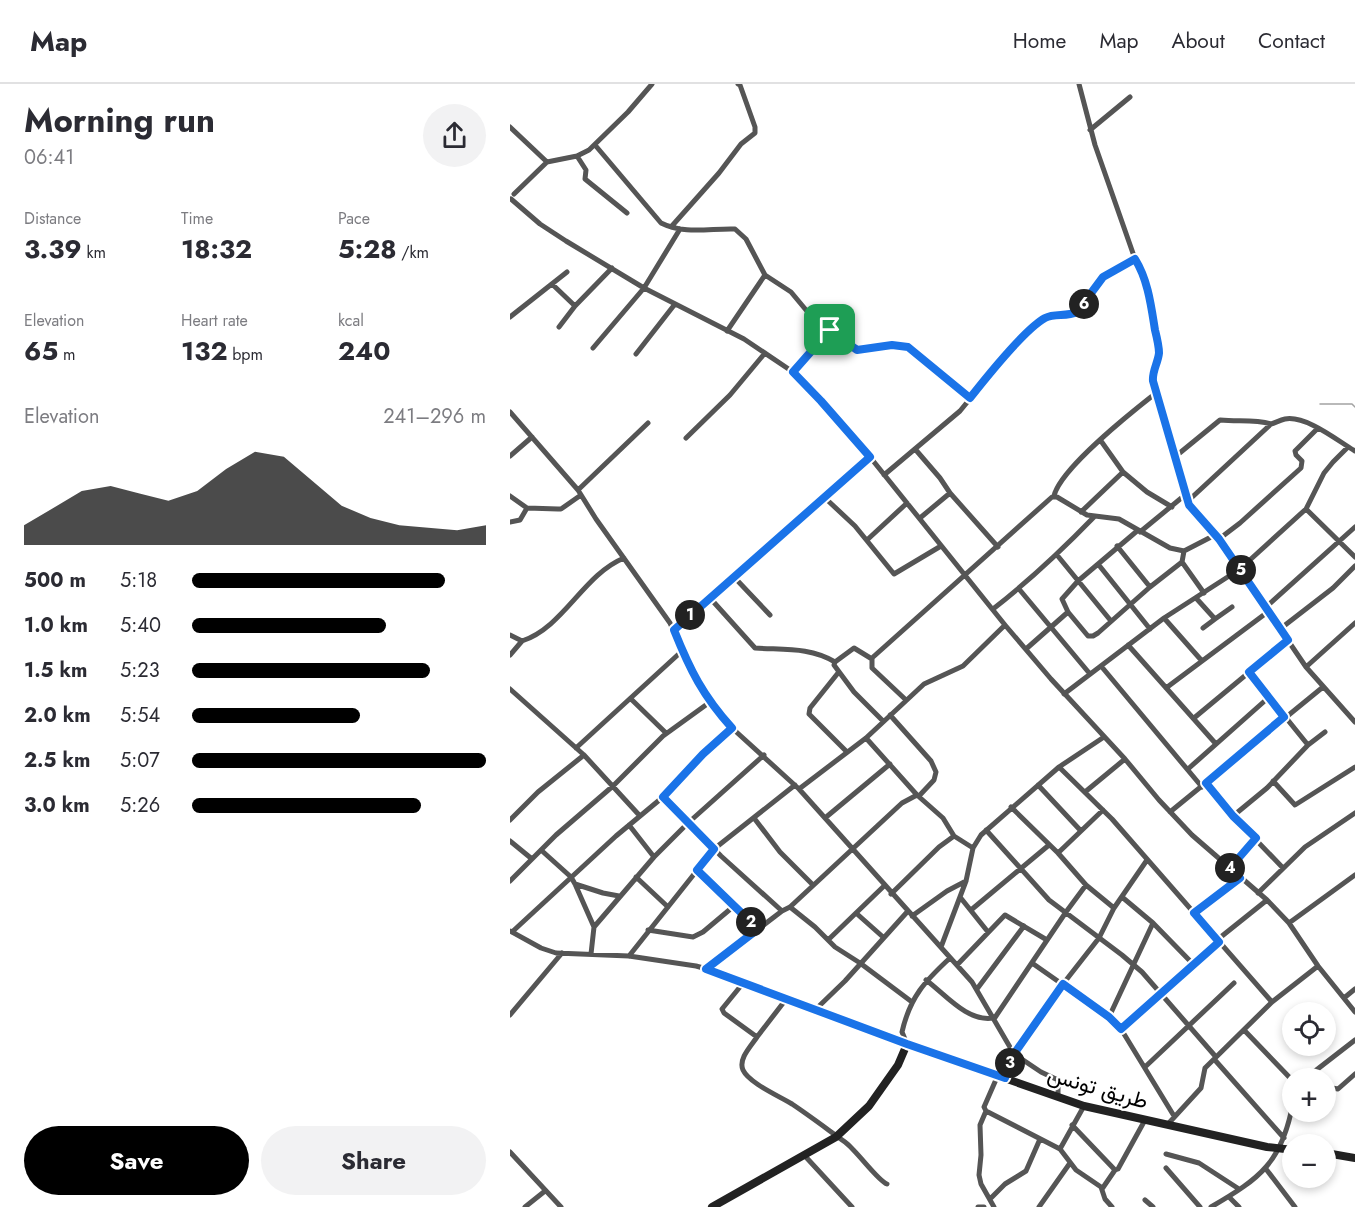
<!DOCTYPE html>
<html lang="en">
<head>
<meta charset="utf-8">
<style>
  body { margin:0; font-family:Jost,Vazirmatn,sans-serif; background:#f2f2f3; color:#2b2b33; height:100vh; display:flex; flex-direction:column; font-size:22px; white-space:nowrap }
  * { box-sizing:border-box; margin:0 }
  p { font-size:20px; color:#7c7c81 }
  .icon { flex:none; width:33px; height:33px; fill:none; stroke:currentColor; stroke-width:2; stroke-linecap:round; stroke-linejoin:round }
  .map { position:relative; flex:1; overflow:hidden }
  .panel { display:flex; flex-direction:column; background:#fff; width:510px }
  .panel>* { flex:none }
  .buttons { position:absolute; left:772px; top:918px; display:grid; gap:12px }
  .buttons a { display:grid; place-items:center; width:54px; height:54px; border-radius:50%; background:#fff; box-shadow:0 3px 9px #0003; font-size:30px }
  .pin { position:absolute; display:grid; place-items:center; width:51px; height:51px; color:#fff; margin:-26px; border-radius:12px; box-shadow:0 3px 9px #0006 }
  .km { position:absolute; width:30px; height:30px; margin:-15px; border-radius:50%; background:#222; color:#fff; font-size:16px; line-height:30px; text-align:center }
  .round { display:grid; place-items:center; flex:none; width:63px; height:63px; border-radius:32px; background:#f2f2f3 }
  .summary { display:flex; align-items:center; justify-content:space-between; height:102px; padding:0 24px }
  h1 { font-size:33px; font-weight:700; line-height:45px }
  .stats { display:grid; grid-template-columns:repeat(3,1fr); gap:9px; height:102px; padding:6px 24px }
  .stats div { display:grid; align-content:center }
  .stats b { font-size:26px; font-weight:700 }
  .stats small { font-size:16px; font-weight:400 }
  .stats p { font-size:16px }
  .chart { height:168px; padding:12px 24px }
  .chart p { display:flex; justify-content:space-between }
  .chart svg { width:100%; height:108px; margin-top:6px; fill:#000; opacity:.7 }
  .button { display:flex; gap:12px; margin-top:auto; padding:12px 24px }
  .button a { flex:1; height:69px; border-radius:36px; background:#000; color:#fff; font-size:24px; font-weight:700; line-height:69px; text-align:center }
  .button a+a { background:#f2f2f3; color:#2b2b33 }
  ul { padding:0 24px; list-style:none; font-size:20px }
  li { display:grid; grid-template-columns:96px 72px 1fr; align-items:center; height:45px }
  li i { height:15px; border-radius:8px; background:#000 }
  header { display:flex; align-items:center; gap:36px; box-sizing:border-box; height:84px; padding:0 30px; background:#fff; border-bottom:2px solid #e1e1e2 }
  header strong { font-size:28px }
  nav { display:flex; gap:33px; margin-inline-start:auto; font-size:21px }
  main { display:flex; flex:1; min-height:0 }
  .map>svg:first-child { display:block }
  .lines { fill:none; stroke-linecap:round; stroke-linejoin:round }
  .stream { stroke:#a3a3a3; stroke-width:1.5 }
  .minor { stroke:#555; stroke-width:5 }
  .secondary { stroke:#222; stroke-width:8 }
  .route-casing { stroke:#fff; stroke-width:12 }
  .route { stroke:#1a73e8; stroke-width:8 }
  .labels { text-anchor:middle; stroke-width:4.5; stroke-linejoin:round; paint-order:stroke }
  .street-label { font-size:22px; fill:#000; stroke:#fff }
</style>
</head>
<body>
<header>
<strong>Map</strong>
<nav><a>Home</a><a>Map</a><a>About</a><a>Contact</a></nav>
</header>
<main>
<section class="panel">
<div class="summary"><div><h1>Morning run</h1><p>06:41</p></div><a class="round"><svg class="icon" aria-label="share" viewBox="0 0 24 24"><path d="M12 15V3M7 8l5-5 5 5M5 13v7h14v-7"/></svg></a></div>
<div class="stats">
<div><p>Distance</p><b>3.39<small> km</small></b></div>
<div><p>Time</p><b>18:32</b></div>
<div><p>Pace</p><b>5:28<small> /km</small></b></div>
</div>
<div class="stats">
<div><p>Elevation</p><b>65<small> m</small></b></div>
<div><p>Heart rate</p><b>132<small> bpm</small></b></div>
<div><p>kcal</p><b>240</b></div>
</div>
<div class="chart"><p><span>Elevation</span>241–296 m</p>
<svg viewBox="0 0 160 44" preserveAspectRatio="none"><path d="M0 44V36L10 29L20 22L30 20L40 23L50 26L60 22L70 13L80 6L90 8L100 18L110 28L120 33L130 36L140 37L150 38L160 36V44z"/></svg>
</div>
<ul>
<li><b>500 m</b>5:18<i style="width:86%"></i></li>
<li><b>1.0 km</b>5:40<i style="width:66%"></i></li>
<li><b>1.5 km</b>5:23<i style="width:81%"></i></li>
<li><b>2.0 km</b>5:54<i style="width:57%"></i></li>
<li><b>2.5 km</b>5:07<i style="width:100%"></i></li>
<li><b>3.0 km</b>5:26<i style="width:78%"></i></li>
</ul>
<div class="button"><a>Save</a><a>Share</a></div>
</section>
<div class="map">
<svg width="845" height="1123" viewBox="0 0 845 1123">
  <rect width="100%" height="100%" fill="#fff"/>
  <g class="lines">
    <path class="stream" d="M810,320H842L845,323"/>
    <path class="minor" d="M569,0L585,61L625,175L632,187L636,199L648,257L649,273L643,290V296L679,421L709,455L796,583L845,638
      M0,43L37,78
      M580,46L620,13
      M85,61L151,139C175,151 201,144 225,145L236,155L255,191L281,208L301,232L337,259L350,266L371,262L398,263L460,314
      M67,72L76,86L75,95L117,129
      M4,110L37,78L67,72L79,66L118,28L142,0
      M1,115L30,140L56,157L134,204L234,255L283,288L311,317L360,373L495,541L541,595L615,675L649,716L682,751L757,816L779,839L808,882L845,928
      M161,143L209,89L231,60L245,49V43L230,1L228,0
      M42,200L65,222
      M0,233L57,188
      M49,243L65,222L102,184
      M217,247L255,191
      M83,264L134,204L170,145
      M126,270L165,220
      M283,288L320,246
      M0,328L68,406L86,435L160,539L187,599L205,625L222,644L289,705L462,898L504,970L495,994
      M176,354L220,311L255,269
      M591,357L613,388L637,408L662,423
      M405,365L430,394L440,409L488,463
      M0,372L22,353
      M666,372L710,336C728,338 743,335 761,340
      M374,391L450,327L486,283L533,235L544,231L562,230L567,228L593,193L625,175
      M68,406L138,339
      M0,412L17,424L48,425H51L71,411
      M544,412C550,385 623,327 646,309
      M314,413L345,442L384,490L431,462
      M678,417L761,340C765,339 770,336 775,335C796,331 828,357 845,367
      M796,425L845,473
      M571,428L613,388
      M410,434L440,409
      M0,438L10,436L17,424
      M627,447L568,497L552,515L558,528L578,552H583L588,549L640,503L672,478
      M630,448L675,411
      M709,455L730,439L791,384L792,377L786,371L785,367L808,344
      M357,456L397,419
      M607,462L640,503
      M674,467L672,478L694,509
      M547,471L601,537
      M588,480L640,545
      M224,493L260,531
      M509,505L580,590
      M200,514L245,564C274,566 300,563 325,578
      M686,514L705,535L722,523
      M756,523L845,443
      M483,525C519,497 552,466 584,433
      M654,534L692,577
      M693,544L705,535
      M770,545L823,504L845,482
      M164,546L360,373
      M0,551L12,557L0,571
      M12,557C54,543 73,491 114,474
      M618,561L706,660
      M516,565L558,528
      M362,575L344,564L325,578L324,581L344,608L373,637
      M591,582L692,703
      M796,583L845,539
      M739,588L798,661
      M328,589L300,624L299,630L337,668
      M656,604L759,527
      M0,605L74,671L130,732
      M554,610L654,534L730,485L796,425L814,389L823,378L838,363
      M121,615L156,649
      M396,616L362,584V574L542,413H547L577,431L609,435L660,464L674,467L705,451
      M380,631L421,677L426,688L424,696L409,712
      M684,634L778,556
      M356,654L407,711L433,734L444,752L463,764
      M66,664L172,567
      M549,683L602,735L762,918
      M678,685L758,614
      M763,697L785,721L845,683
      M695,699L723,732L773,784
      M528,701L571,747
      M289,705L356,654L414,600L453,582L495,541
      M575,708L615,675
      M153,713L211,772L272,827L280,823L392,719L407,711
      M501,723L548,769L576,801
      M660,728L813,603
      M723,732L757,704L798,661L815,648
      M244,734L270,768L303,801
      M315,734L380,680
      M0,736L28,708L74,671
      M119,741L144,773
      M476,746L539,816L612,871L632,888L706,973
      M0,757L22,775
      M31,766L61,793L65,800L84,843L81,870
      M548,769L593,726
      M720,784L746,754
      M187,786L248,845
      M126,793L158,823
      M0,797L46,751L103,702L153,652L200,618
      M65,800L93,809L109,812
      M748,809L795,763L845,729
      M381,810L429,763L444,752
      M450,813L478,848
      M612,813L643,839L684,881
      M280,823L305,843L325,863L350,879L402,918
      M461,826L539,761
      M684,829L730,794
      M402,832L437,807L456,797
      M779,839L845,791
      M84,843L144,773L178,739L254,671
      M138,846L183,853L193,848L224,822
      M0,847L31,864L46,869L119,872L186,882L204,887L397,960
      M2,848L106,752L153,713L193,670L222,644
      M373,853L346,829L374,802
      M318,856L346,829
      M707,856L757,816
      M431,863L456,797L463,764L471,751L549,683L594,653
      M119,872L204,765L285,701
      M522,879L599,933L611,945L664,1032
      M447,881L495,831L537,856
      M196,885L272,827
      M416,896C436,911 457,938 483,934
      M234,898L212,925L214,929L247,953C241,962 228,975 233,986C239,999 269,1012 282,1020C300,1032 317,1045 335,1058C347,1067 368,1097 377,1100
      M467,905L514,842
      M834,914L845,905
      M306,925L335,897L398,827
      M0,931L52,869
      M599,933L643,839
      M484,935L556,828L576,801L604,824
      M611,945L709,858
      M734,946L783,997
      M247,953L277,914
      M397,960L392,948C400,913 415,897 440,874
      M704,975L774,1054
      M635,983L724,899
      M488,991L474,1023L476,1027L550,1065
      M796,994L845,956
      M816,1003L828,1005L845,990
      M548,1013V996L531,988L504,970L553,900L589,854L604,824L637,776
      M574,1022L550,1065L566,1086L591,1103L595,1115L602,1123
      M476,1027L470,1041L471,1071L469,1091L471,1100L484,1123
      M658,1040L691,1004L695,984L762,918L808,882
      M562,1041L605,1086L608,1085L635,1036
      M0,1068L51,1123
      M656,1070L689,1079L729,1105
      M294,1071L342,1123
      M656,1084L690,1123
      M756,1085L785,1123
      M592,1105L605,1086
      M719,1113L729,1123
      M480,1115L495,1100L516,1087L530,1055
      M635,1116L643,1123
      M15,1123L35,1107
      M468,1123H474
      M529,1123L560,1079
      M701,1123C751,1094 772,1078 783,1019"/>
    <path class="secondary" d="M816,1069L845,1074
      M202,1123L326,1053L359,1022L388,981L397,960L574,1022L757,1063L783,1066"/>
  </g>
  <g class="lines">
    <g class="route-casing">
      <path id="route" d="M625,175C638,196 641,221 645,246C647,254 649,262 649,269C648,279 642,287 643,297L679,421L709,455L778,556L739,588L774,633L696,699L723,732L746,754L720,784L730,794L684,829L709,858L611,945L599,933L553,900L504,970L495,994L397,960L196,885L248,845L187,786L204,765L153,713L193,670L222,644C193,612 180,586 164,546L360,373L311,317L283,288L320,246L347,266L382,261L398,263L460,314C475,295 515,245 535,234C545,229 556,233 567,228L593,193Z"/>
    </g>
    <use href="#route" class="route"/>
  </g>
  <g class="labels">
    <g class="street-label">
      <text transform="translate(588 1003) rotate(16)" y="8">طريق تونس</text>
    </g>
  </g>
</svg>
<div class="buttons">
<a><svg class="icon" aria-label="locate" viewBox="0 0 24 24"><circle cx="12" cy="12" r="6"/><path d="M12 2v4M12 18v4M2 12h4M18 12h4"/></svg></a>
<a>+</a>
<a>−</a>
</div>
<div class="pin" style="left:320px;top:246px;background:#1e9e55"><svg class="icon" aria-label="arrive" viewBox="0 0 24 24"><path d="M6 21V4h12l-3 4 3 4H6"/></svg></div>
<b class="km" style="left:180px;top:531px">1</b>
<b class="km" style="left:241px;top:838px">2</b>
<b class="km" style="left:500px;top:979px">3</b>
<b class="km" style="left:720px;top:784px">4</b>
<b class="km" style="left:731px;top:486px">5</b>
<b class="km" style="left:574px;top:220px">6</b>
</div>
</main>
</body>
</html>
